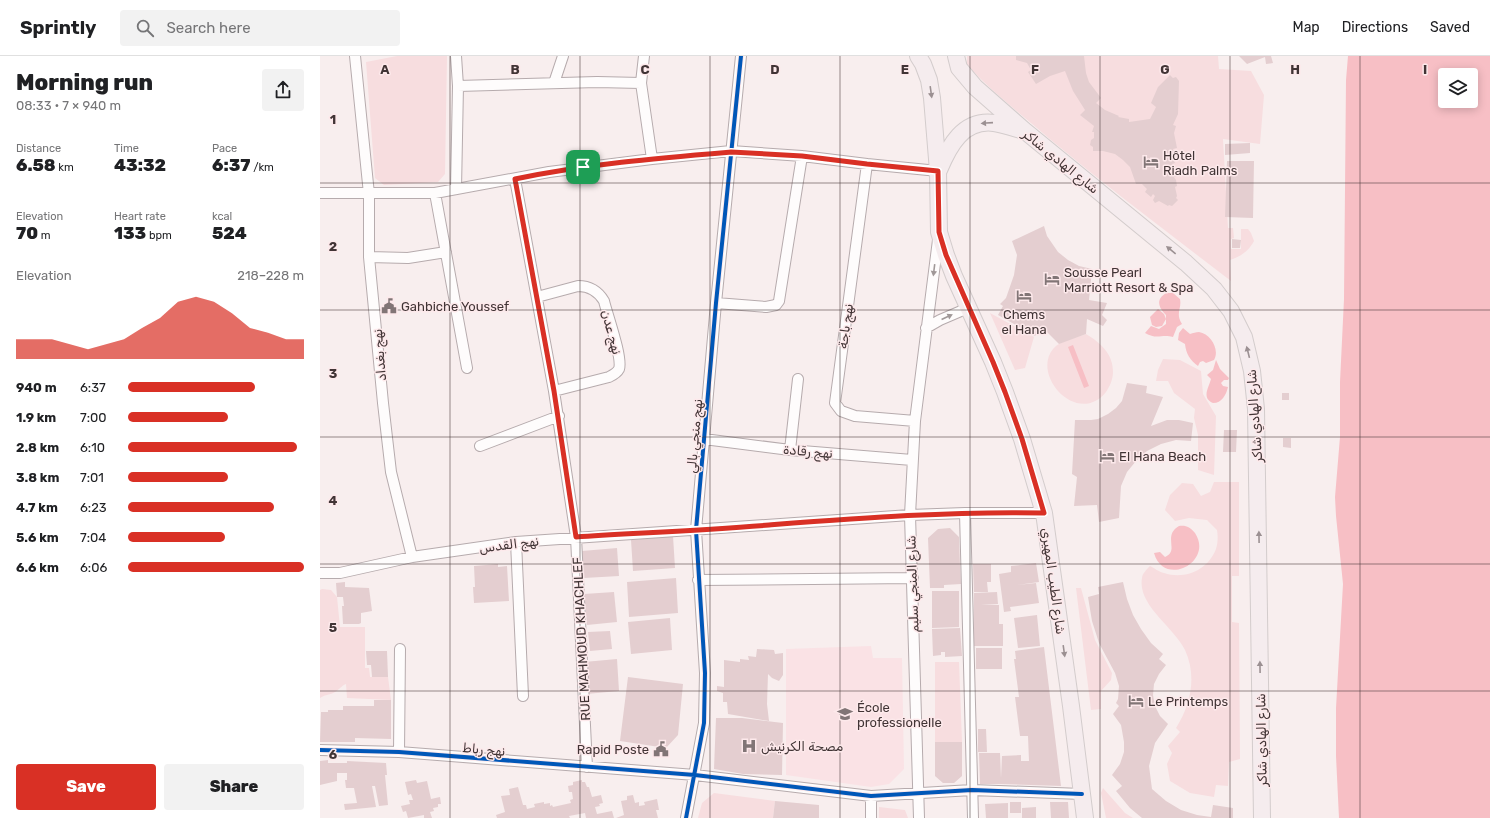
<!DOCTYPE html>
<html lang="en">
<head>
<meta charset="utf-8">
<style>
  body { margin:0; font-family:Rubik,Cairo,sans-serif; background:#f2f2f2; color:#202124; height:100vh; display:flex; flex-direction:column; font-size:15px; white-space:nowrap }
  * { box-sizing:border-box; margin:0 }
  p { font-size:13px; color:#757577 }
  .icon { flex:none; width:22px; height:22px; fill:none; stroke:currentColor; stroke-width:2; stroke-linecap:round; stroke-linejoin:round }
  .map { position:relative; flex:1; overflow:hidden }
  .sheet { display:flex; flex-direction:column; background:#fff; width:320px }
  .sheet>* { flex:none }
  .tools { position:absolute; left:1118px; top:12px; display:grid; gap:8px }
  .tools a { display:grid; place-items:center; width:40px; height:40px; border-radius:4px; background:#fff; box-shadow:0 2px 10px #0003; font-size:20px }
  .pin { position:absolute; display:grid; place-items:center; width:34px; height:34px; color:#fff; margin:-17px; border-radius:8px; box-shadow:0 2px 6px #0006 }
  .round { display:grid; place-items:center; flex:none; width:42px; height:42px; border-radius:4px; background:#f2f2f2 }
  .head { display:flex; align-items:center; justify-content:space-between; height:68px; padding:0 16px }
  h1 { font-size:22px; font-weight:800; line-height:30px }
  .figures { display:grid; grid-template-columns:repeat(3,1fr); gap:6px; height:68px; padding:4px 16px }
  .figures div { display:grid; align-content:center }
  .figures b { font-size:17px; font-weight:800 }
  .figures small { font-size:11px; font-weight:400 }
  .figures p { font-size:11px }
  .chart { height:112px; padding:8px 16px }
  .chart p { display:flex; justify-content:space-between }
  .chart svg { width:100%; height:72px; margin-top:4px; fill:#d93025; opacity:.7 }
  .action { display:flex; gap:8px; margin-top:auto; padding:8px 16px }
  .action a { flex:1; height:46px; border-radius:4px; background:#d93025; color:#fff; font-size:16px; font-weight:800; line-height:46px; text-align:center }
  .action a+a { background:#f2f2f2; color:#202124 }
  ul { padding:0 16px; list-style:none; font-size:13px }
  li { display:grid; grid-template-columns:64px 48px 1fr; align-items:center; height:30px }
  li i { height:10px; border-radius:5px; background:#d93025 }
  header { display:flex; align-items:center; gap:24px; box-sizing:border-box; height:56px; padding:0 20px; background:#fff; border-bottom:1px solid #e0e0e0 }
  header strong { font-size:19px }
  nav { display:flex; gap:22px; margin-inline-start:auto; font-size:14px }
  .search { width:280px; height:36px; background:#f2f2f2; display:flex; align-items:center; gap:10px; box-sizing:border-box; padding:0 14px; border-radius:4px; color:#757577; font-size:15px }
  main { display:flex; flex:1; min-height:0 }
  .map>svg:first-child { display:block }
  .built { fill:#fae2e5 }
  .green { fill:#f7dddf }
  .water { fill:#f7bfc5; fill-rule:evenodd }
  .building { fill:#e4ced0 }
  .lines { fill:none; stroke-linecap:round; stroke-linejoin:round }
  .street-casing { stroke:#b6abad; stroke-width:12 }
  .primary-casing { stroke:#d3cccc; stroke-width:18 }
  .street { stroke:#fefcfc; stroke-width:10 }
  .primary { stroke:#f5ecee; stroke-width:16 }
  .cycleway-casing { stroke:#fde9eb; stroke-width:6 }
  .cycleway { stroke:#0057b8; stroke-width:4 }
  .oneway { fill:#9b9092 }
  .oneway2 { fill:#a09898 }
  .route-casing { stroke:#fff; stroke-width:8 }
  .route { stroke:#d93025; stroke-width:5 }
  .grid { fill:none; stroke:#413435; stroke-width:1; stroke-opacity:0.55 }
  .labels { text-anchor:middle; stroke-width:3; stroke-linejoin:round; paint-order:stroke }
  .poi-label { font-size:13px; fill:#413435; stroke:#fde9eb; text-anchor:start }
  .street-label { font-size:13px; fill:#413435; stroke:#fde9eb }
  .grid-label { font-size:13px; text-anchor:middle; font-weight:bold; fill:#413435; stroke:#fde9eb; stroke-width:3; stroke-linejoin:round; paint-order:stroke }
</style>
</head>
<body>
<header>
<strong>Sprintly</strong>
<div class="search"><svg class="icon" aria-label="search" viewBox="0 0 24 24"><circle cx="10" cy="10" r="6"/><path d="M15 15l6 6"/></svg>Search here</div>
<nav><a>Map</a><a>Directions</a><a>Saved</a></nav>
</header>
<main>
<section class="sheet">
<div class="head"><div><h1>Morning run</h1><p>08:33 · 7 × 940 m</p></div><a class="round"><svg class="icon" aria-label="share" viewBox="0 0 24 24"><path d="M12 15V3M7 8l5-5 5 5M5 13v7h14v-7"/></svg></a></div>
<div class="figures">
<div><p>Distance</p><b>6.58<small> km</small></b></div>
<div><p>Time</p><b>43:32</b></div>
<div><p>Pace</p><b>6:37<small> /km</small></b></div>
</div>
<div class="figures">
<div><p>Elevation</p><b>70<small> m</small></b></div>
<div><p>Heart rate</p><b>133<small> bpm</small></b></div>
<div><p>kcal</p><b>524</b></div>
</div>
<div class="chart"><p><span>Elevation</span>218–228 m</p>
<svg viewBox="0 0 160 44" preserveAspectRatio="none"><path d="M0 44V32L10 32L20 32L30 35L40 38L50 35L60 32L70 25L80 19L90 9L100 6L110 9L120 16L130 25L140 28L150 32L160 32V44z"/></svg>
</div>
<ul>
<li><b>940 m</b>6:37<i style="width:72%"></i></li>
<li><b>1.9 km</b>7:00<i style="width:57%"></i></li>
<li><b>2.8 km</b>6:10<i style="width:96%"></i></li>
<li><b>3.8 km</b>7:01<i style="width:57%"></i></li>
<li><b>4.7 km</b>6:23<i style="width:83%"></i></li>
<li><b>5.6 km</b>7:04<i style="width:55%"></i></li>
<li><b>6.6 km</b>6:06<i style="width:100%"></i></li>
</ul>
<div class="action"><a>Save</a><a>Share</a></div>
</section>
<div class="map">
<svg width="1170" height="762" viewBox="0 0 1170 762">
  <rect width="100%" height="100%" fill="#f8eeee"/>
  <path class="built" d="M551,590L553,602H582L584,713L569,728L551,731L466,719V593Z"/>
  <path class="green" d="M77,0H127L125,118L118,126L64,129L55,122L46,6Z
    M647,0H898L899,13L931,15L944,39L940,88L903,83L908,172H913L914,182L911,183V193H921V173H928L931,177L934,185C928,196 921,200 910,204L911,225C851,179 790,133 731,84C703,60 672,36 647,9Z
    M670,257L714,281L705,312L695,314Z
    M766,278C781,287 793,298 793,316C793,323 790,330 786,336C758,371 711,320 733,293C740,284 756,282 766,278Z
    M843,303L860,304L881,315L883,338L896,360L894,419L878,414V379L874,362L875,353L854,337L848,325H836L838,314Z
    M894,426H919V520H912V566L919,567L920,703L909,706L908,730L896,729L894,741L870,737L850,725L847,708L852,697L848,690L860,676L856,672C871,648 877,620 865,594C854,571 817,549 822,522C822,518 827,513 830,510C834,512 839,516 844,517C865,524 888,514 896,493C898,487 898,480 897,474L887,464L869,462L855,465L845,454L850,439L862,427L873,428L881,440L890,436Z
    M756,532H761L775,584L792,617L791,624L781,635V653L771,654Z
    M2,533L11,534L17,541L20,571H45V612H49L50,621H68L71,644L27,642L26,628C21,630 19,634 15,636C10,639 6,638 0,642V534Z
    M615,606H639L642,686H615Z
    M783,732L805,757L813,762H786L781,737Z
    M394,737L455,745L453,762H378L382,747Z
    M559,751L585,754L588,762H559Z"/>
  <path class="water" d="M1028,0H1170V762H1019L1016,700V652L1023,528L1016,460L1015,441L1020,381V326L1024,243L1026,24ZM1125,19H1151V45H1125Z
    M846,237H853L860,243C862,253 855,257 862,268L857,271L853,281C841,278 837,284 825,277L831,270L839,273L846,268V259C839,252 835,244 846,237Z
    M838,253L844,258L846,263L842,270L836,271L832,269L830,261Z
    M863,272L870,278C873,277 876,276 879,276C891,278 900,294 894,304L886,307L883,305L880,306L878,310C870,304 866,298 865,288L858,284L859,277Z
    M753,289L769,330L764,332L748,291Z
    M896,304L900,313L909,322L908,324H904L901,327L903,330L908,331C906,339 902,347 893,347C881,342 889,331 891,323L887,319L893,314Z
    M859,470C866,469 870,471 875,477C894,506 844,532 834,497L840,496L845,501C860,495 842,480 859,470Z"/>
  <path class="building" d="M696,0H764L766,17L769,26L781,42L776,47L785,54L799,60L798,61L809,63V66L830,63L836,51L831,47L838,31L850,19L853,22L856,21L859,25L858,58L853,69L856,70L854,77L857,92L853,93L855,99L852,100L855,107L852,108L856,114L853,115L856,120L854,121L856,124L857,130L855,131L857,140L856,142L858,144L852,150L849,149L848,150L839,145L835,147L833,144L835,140L833,138L831,141L825,136L827,133L822,128H816L810,111L803,104L795,98L783,95H773V91L770,89L771,84L774,82V76H772L774,70L760,59L765,54L753,35L745,15L730,20L716,28L708,16L711,14L707,7L696,4Z
    M919,0H951L953,7L946,8L945,1L927,8Z
    M930,87V97L905,99V88Z
    M907,105H934L933,162L905,161Z
    M724,170L727,180L738,196L748,204L759,210L772,213L769,244L787,247L782,259L787,264L783,270L767,263L766,278L739,288L722,271L715,280L678,259L683,250L680,248L686,242L694,219L697,199L692,185Z
    M912,183L921,184L920,192H912Z
    M807,327L827,330L826,337L843,341L831,370L847,364H859L873,367L871,385L856,384L841,388L827,395L816,405L807,416L801,430L799,462L779,466L777,449L754,450L757,421L752,418L755,364H771L778,363L788,358L796,352L802,345Z
    M962,337H969V344H962Z
    M904,374H917L916,396H903Z
    M963,382H971V392L963,391Z
    M630,472L639,481L640,510H630H640L641,528L624,529V532H610L608,482L618,473Z
    M353,480L355,512L313,515L311,484Z
    M297,492L299,520L264,522L262,495Z
    M716,507L719,526L697,529L716,527L719,547L690,551L691,555L684,556L679,518L691,516V510Z
    M178,508V511L187,510L189,545L154,547L153,531H155L154,510Z
    M653,508H671V526H667L668,536H654Z
    M356,522L358,557L309,561L307,526Z
    M25,526V531L49,532L52,555L41,557V567L39,568H23L22,550H24L23,541H17L16,527Z
    M803,526L807,543L813,559L821,573L831,587L843,598L839,603L846,609L839,618L834,628L833,639L835,650L840,660L848,668L835,687L829,710L832,733L846,745L861,754L877,759L891,761L893,749L913,752V762H822L810,752L796,735L802,730L792,719L800,708L804,696V686L801,669L793,658L799,650L796,647L798,643L799,630L795,617L779,587L772,565L768,541L779,538L778,531Z
    M612,535H639V571L612,572Z
    M294,536L297,566L267,569L264,538Z
    M677,536L678,548L661,549H679V568H683V590H654V537Z
    M717,559L720,590L698,592L694,562Z
    M350,562L352,594L311,598L308,566Z
    M640,572L642,600L625,601V596H621V599L613,600L612,573Z
    M290,575L292,593L270,595L268,576Z
    M724,591L741,730L681,728H660L659,697H680L681,722L682,700L701,699V705H709L708,680H700L695,641H699L694,603H696L695,595Z
    M656,592H682V613H656Z
    M437,593L454,594L455,598L463,597V619L459,625L452,622L448,618L447,648L449,665L408,658L407,646H403V637L397,635V630L404,631V604L420,606V603L429,604L428,600L436,601Z
    M46,595H67L68,621H52L51,609H47Z
    M297,603L299,635L266,638L264,606Z
    M308,621L363,628L358,679L346,692L300,685Z
    M54,644H71V683L35,682V686H0L1,656H8V654H23V650H54Z
    M396,662H422L463,667L462,719L423,718L394,713Z
    M658,673H666L667,696H658Z
    M615,686H642V720L634,727H623L615,720Z
    M8,704V707H27V705L66,707L67,719H65L68,749L59,750L55,730H52L56,751L25,754L24,748L37,747L34,732H26L25,724H27V717H17V725L0,729V705Z
    M96,724L97,727L107,725L111,743L120,741L121,748H118V751L113,752L114,755L110,756L112,762H104V759L88,762L86,755L83,756L81,750L90,748L89,744H93L91,738L88,739L85,726Z
    M262,724V726H265L267,731H269L272,741L281,739L283,747L279,748L280,750L275,751L277,758L292,755L294,762H266L265,757L249,760L250,762H177L176,759L185,756L181,740L190,739L189,733L198,731L203,749H206L207,753L215,751L214,748L224,746V748L230,747V750L232,749L233,751L251,747L250,744L253,743L252,736H249L248,730L253,729V726Z
    M313,739L315,747L319,746V750L325,749L324,746L337,743L339,754H336L338,762H296L304,759L301,745L307,744V740Z
    M455,745L499,749V762H453Z
    M690,746H701V757H690Z
    M730,746H748L749,762H731Z
    M688,747V762H666L665,748Z
    M716,751V762H702V752Z"/>
  <g class="lines">
    <g class="street-casing">
      <path id="street" d="M35,0L49,138V201L63,347L71,416L92,501
        M324,0L321,27L332,103
        M234,27L243,0
        M138,30L277,26L321,27
        M547,108L515,347L521,355L535,360L595,365
        M195,123L234,335L256,481L267,711
        M136,133L138,30L136,0
        M0,137H115L229,116L332,103L411,95L482,100L547,108L618,115
        M115,137L147,312
        M49,201L88,202L126,196
        M217,241L258,230C270,230 278,235 284,245C287,258 303,302 299,313C297,317 293,319 289,321L234,335
        M396,247L446,251L456,249L459,245L482,100
        M606,272L620,264L648,252
        M384,383L470,394L592,404
        M160,390L239,360
        M470,394L478,323
        M645,457L653,762
        M196,486L203,640
        M0,517H20L92,501L196,486L590,459L645,457H724
        M378,524L593,522
        M0,694L79,696L375,719L551,740L652,734L762,738
        M79,696L80,593
        M551,740V762
        M366,762L384,667L385,617L376,474L396,247L421,0
        M599,762L590,459L595,365L618,184"/>
    </g>
    <g class="primary-casing">
      <path id="primary" d="M598,0L603,8L609,24L612,42L618,115L619,176L626,199L634,220L673,306L685,336L702,383L724,457L751,650L765,762
        M636,0L639,12L655,31L705,75L866,207L894,233L911,255L924,281L932,315L936,353L942,762
        M619,114C629,90 643,63 674,67C683,68 692,72 701,74"/>
    </g>
    <use href="#street" class="street"/>
    <use href="#primary" class="primary"/>
    <g class="cycleway-casing">
      <path id="cycleway" d="M0,694L79,696L375,719L551,740L652,734L762,738
        M366,762L384,667L385,617L376,474L396,247L421,0"/>
    </g>
    <use href="#cycleway" class="cycleway"/>
  </g>
  <defs><path id="oneway-solid" d="M-6-.8H1V-3.2L6.5 0L1 3.2V.8H-6Z"/></defs>
  <g class="oneway">
    <use href="#oneway-solid" transform="translate(611 36) rotate(82)"/>
    <use href="#oneway-solid" transform="translate(667 67) rotate(176)"/>
    <use href="#oneway-solid" transform="translate(851 194) rotate(-141)"/>
    <use href="#oneway-solid" transform="translate(928 296) rotate(-104)"/>
    <use href="#oneway-solid" transform="translate(939 481) rotate(-91)"/>
    <use href="#oneway-solid" transform="translate(744 595) rotate(82)"/>
    <use href="#oneway-solid" transform="translate(940 611) rotate(-91)"/>
  </g>
  <g class="oneway2">
    <use href="#oneway-solid" transform="translate(614 214) rotate(97)"/>
    <use href="#oneway-solid" transform="translate(627 261) rotate(-25)"/>
  </g>
  <g class="lines">
    <g class="route-casing">
      <path id="route" d="M411,96L482,100L547,108L618,115L619,176L626,199L673,306L685,336L702,383L724,457C632,455 541,462 449,469C385,474 321,477 256,481L234,335L195,123C266,108 339,102 411,96Z"/>
    </g>
    <use href="#route" class="route"/>
  </g>
  <path class="grid" d="M130,0V762M260,0V762M390,0V762M520,0V762M650,0V762M780,0V762M910,0V762M1040,0V762M0,127H1170M0,254H1170M0,381H1170M0,508H1170M0,635H1170"/>
  <defs>
    <g id="hotel-bare" transform="scale(1.2)"><path d="M-6-4.5h1.5V1H6V5H4.5V3h-9V5H-6ZM-4 0a1.8 1.8 0 1 1 3.6 0ZM.5 0V-2.5h3Q6-2.5 6 0Z" fill="#817576" stroke="#fde9eb" stroke-width="2.5" paint-order="stroke"/></g>
    <g id="civic-bare" transform="scale(1.2)"><path d="M-.6-6.5H3V-4.5H.6V-3L4-1V1h2V6H-6V1h2V-1L-.6-3ZM-1.2 2.5V6h2.4V2.5Z" fill="#817576" stroke="#fde9eb" stroke-width="2.5" paint-order="stroke"/></g>
    <g id="school-bare" transform="scale(1.2)"><path d="M0-5L7-2L0 1L-7-2ZM-4 1L0 2.5L4 1V4Q0 6-4 4Z" fill="#817576" stroke="#fde9eb" stroke-width="2.5" paint-order="stroke"/></g>
    <g id="hospital-bare" transform="scale(1.2)"><path d="M-5-5h3v3.5h4V-5h3V5h-3V1.5h-4V5h-3Z" fill="#817576" stroke="#fde9eb" stroke-width="2.5" paint-order="stroke"/></g>
  </defs>
  <g fill-rule="evenodd">
    <use href="#hotel-bare" x="831" y="106"/>
    <use href="#hotel-bare" x="732" y="223"/>
    <use href="#hotel-bare" x="704" y="240"/>
    <use href="#civic-bare" x="69" y="250"/>
    <use href="#hotel-bare" x="787" y="400"/>
    <use href="#hotel-bare" x="816" y="645"/>
    <use href="#school-bare" x="525" y="658"/>
    <use href="#hospital-bare" x="429" y="690"/>
    <use href="#civic-bare" x="341" y="693"/>
  </g>
  <g class="labels">
    <g class="poi-label">
      <text x="843" y="104">Hôtel<tspan x="843" dy="15">Riadh Palms</tspan></text>
      <text x="744" y="221">Sousse Pearl<tspan x="744" dy="15">Marriott Resort &amp; Spa</tspan></text>
      <text x="81" y="255">Gahbiche Youssef</text>
      <text x="704" y="263" text-anchor="middle">Chems<tspan x="704" dy="15">el Hana</tspan></text>
      <text x="799" y="405">El Hana Beach</text>
      <text x="828" y="650">Le Printemps</text>
      <text x="537" y="656">École<tspan x="537" dy="15">professionelle</tspan></text>
      <text x="441" y="695">مصحة الكرنيش</text>
      <text x="329" y="698" text-anchor="end">Rapid Poste</text>
    </g>
    <g class="street-label">
      <text transform="translate(741 105) rotate(39)" y="5">شارع الهادي شاكر</text>
      <text transform="translate(525 270) rotate(-82)" y="5">نهج باجة</text>
      <text transform="translate(292 276) rotate(75)" y="5">نهج عدن</text>
      <text transform="translate(59 299) rotate(-95)" y="5">نهج بغداد</text>
      <text transform="translate(934 360) rotate(-94)" y="5">شارع الهادي شاكر</text>
      <text transform="translate(374 380) rotate(-85)" y="5">نهج منجي بالي</text>
      <text transform="translate(488 395) rotate(5)" y="5">نهج رقادة</text>
      <text transform="translate(189 488) rotate(-7)" y="5">نهج القدس</text>
      <text transform="translate(734 525) rotate(82)" y="5">شارع الطيب المهيري</text>
      <text transform="translate(592 528) rotate(-92)" y="5">شارع المنجي سليم</text>
      <text transform="translate(261 583) rotate(-93)" y="5">RUE MAHMOUD KHACHLEF</text>
      <text transform="translate(941 684) rotate(-91)" y="5">شارع الهادي شاكر</text>
      <text transform="translate(164 693) rotate(5)" y="5">نهج رباط</text>
    </g>
  </g>
  <g class="grid-label">
    <text x="65" y="18">A</text>
    <text x="195" y="18">B</text>
    <text x="325" y="18">C</text>
    <text x="455" y="18">D</text>
    <text x="585" y="18">E</text>
    <text x="715" y="18">F</text>
    <text x="845" y="18">G</text>
    <text x="975" y="18">H</text>
    <text x="1105" y="18">I</text>
    <text x="13" y="68">1</text>
    <text x="13" y="195">2</text>
    <text x="13" y="322">3</text>
    <text x="13" y="449">4</text>
    <text x="13" y="576">5</text>
    <text x="13" y="703">6</text>
  </g>
</svg>
<div class="tools">
<a><svg class="icon" aria-label="layers" viewBox="0 0 24 24"><path d="M12 4l9 5-9 5-9-5zM3 14l9 5 9-5"/></svg></a>
</div>
<div class="pin" style="left:263px;top:111px;background:#1e9e55"><svg class="icon" aria-label="arrive" viewBox="0 0 24 24"><path d="M6 21V4h12l-3 4 3 4H6"/></svg></div>
</div>
</main>
</body>
</html>
